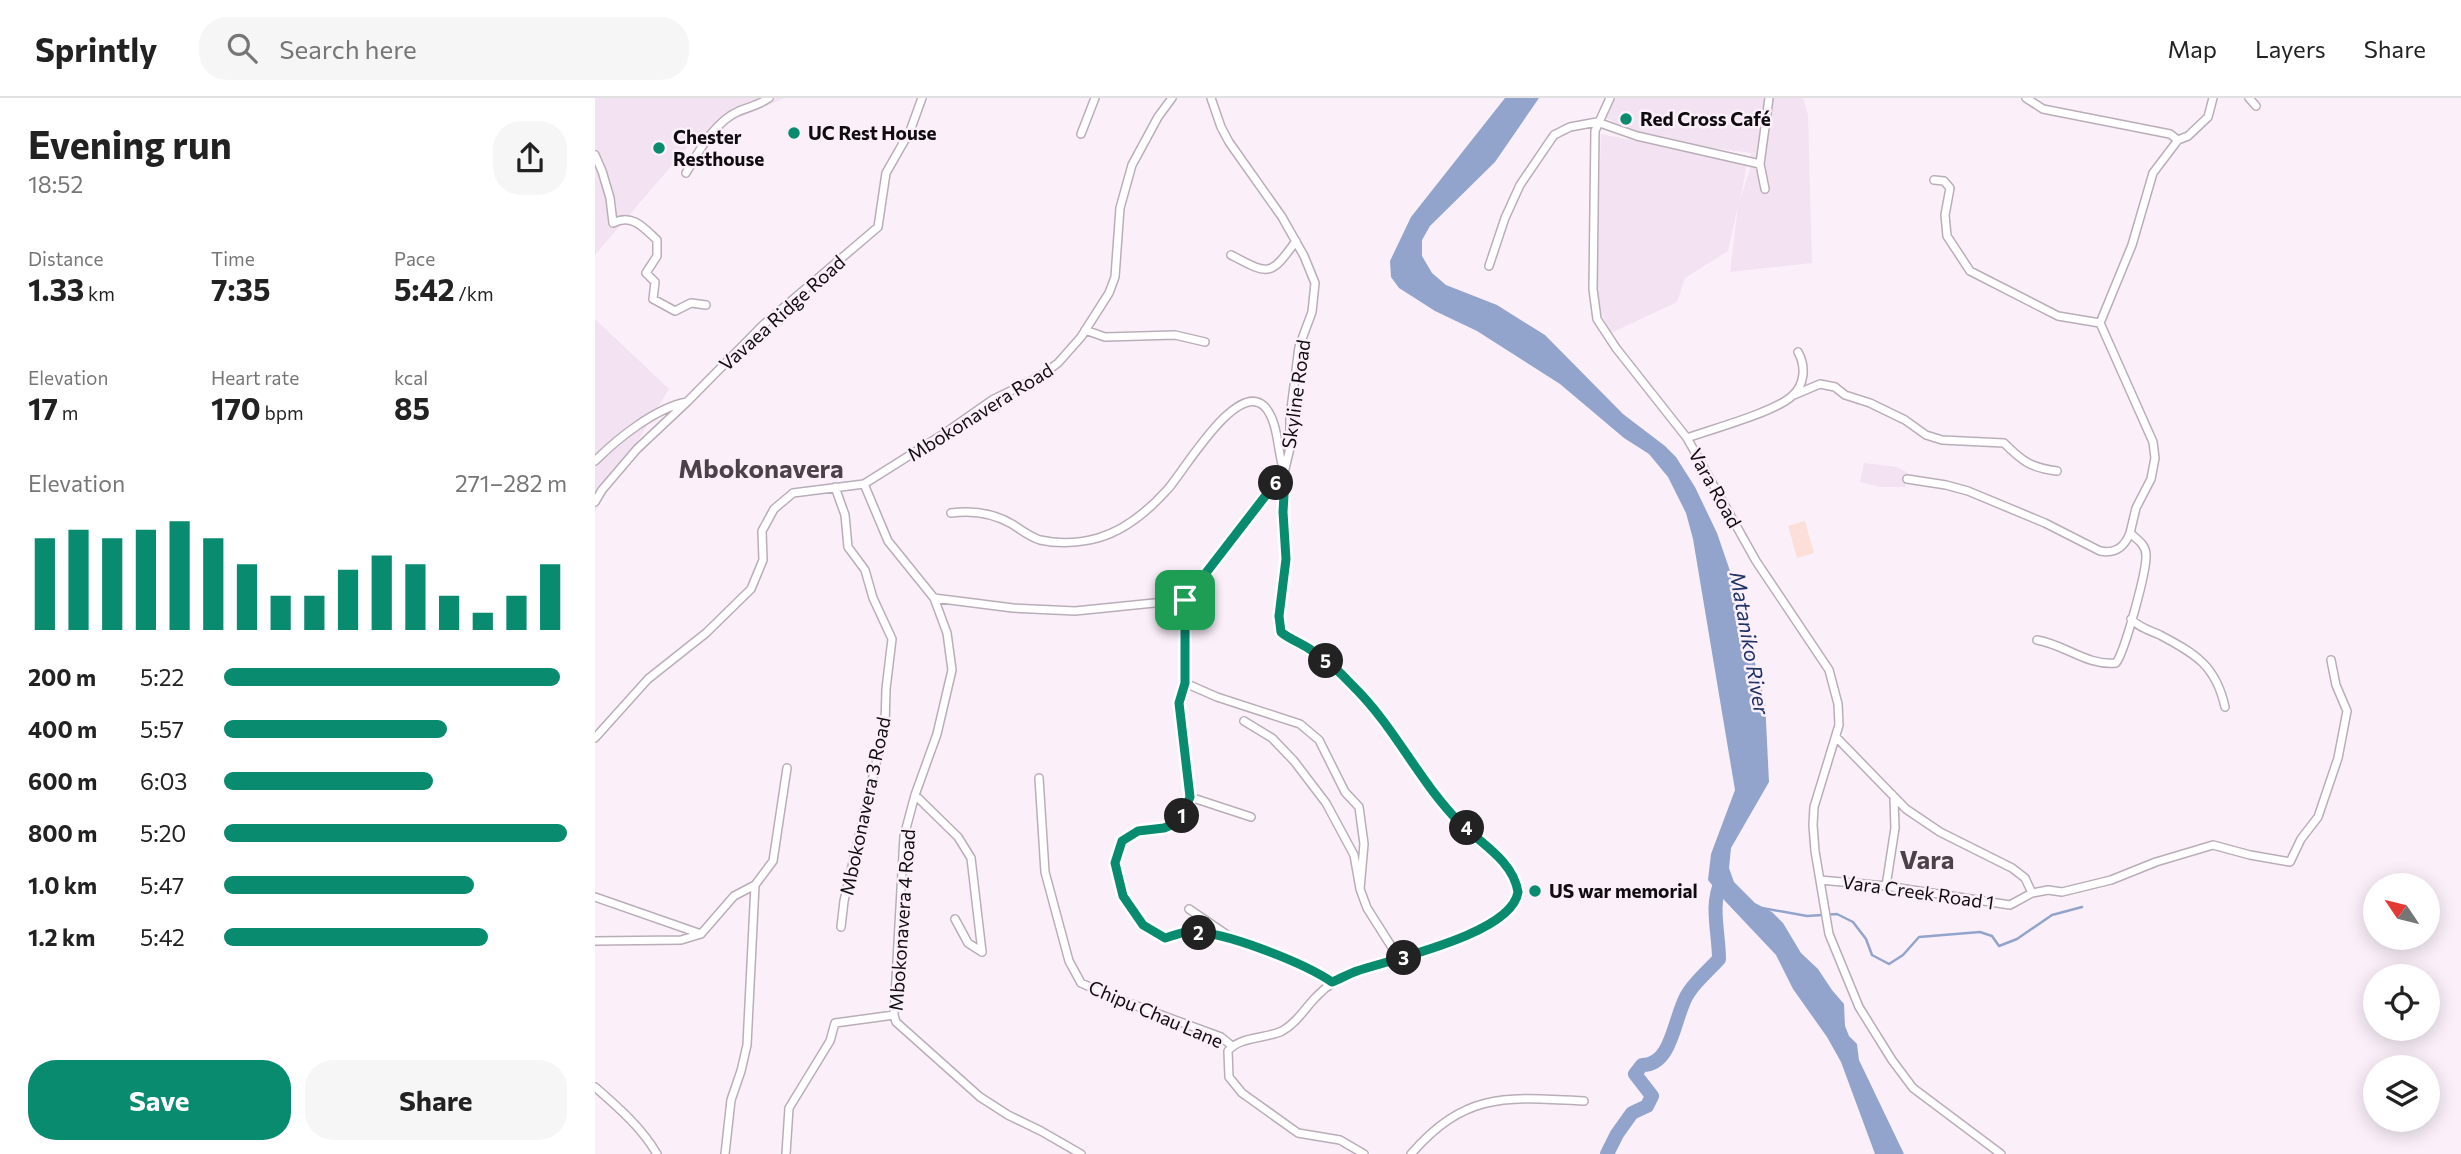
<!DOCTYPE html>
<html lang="en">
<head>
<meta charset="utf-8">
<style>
  body { margin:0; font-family:Commissioner,sans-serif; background:#f6f6f6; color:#222; height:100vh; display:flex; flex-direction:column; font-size:26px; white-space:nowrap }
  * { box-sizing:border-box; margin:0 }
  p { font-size:23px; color:#767676 }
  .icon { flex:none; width:38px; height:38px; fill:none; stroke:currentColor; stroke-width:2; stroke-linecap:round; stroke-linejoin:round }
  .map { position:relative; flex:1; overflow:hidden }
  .drawer { display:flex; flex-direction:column; background:#fff; width:595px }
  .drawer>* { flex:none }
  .needle { width:46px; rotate:305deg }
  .fabs { position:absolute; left:1768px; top:775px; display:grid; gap:14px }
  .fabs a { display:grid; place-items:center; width:77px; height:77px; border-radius:50%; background:#fff; box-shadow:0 4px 18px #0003; font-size:35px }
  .pin { position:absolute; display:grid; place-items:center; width:60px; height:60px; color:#fff; margin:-30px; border-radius:14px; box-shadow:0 4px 10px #0006 }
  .km { position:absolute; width:35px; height:35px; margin:-18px; border-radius:50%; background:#222; color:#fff; font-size:19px; line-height:35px; text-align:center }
  .round { display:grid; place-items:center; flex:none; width:74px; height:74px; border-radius:28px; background:#f6f6f6 }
  .head { display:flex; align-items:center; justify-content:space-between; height:119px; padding:0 28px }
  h1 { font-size:38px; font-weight:700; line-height:52px }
  .stats { display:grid; grid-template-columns:repeat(3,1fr); gap:10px; height:119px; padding:7px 28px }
  .stats div { display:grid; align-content:center }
  .stats b { font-size:30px; font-weight:700 }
  .stats small { font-size:19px; font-weight:400 }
  .stats p { font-size:19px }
  .chart { height:196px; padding:14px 28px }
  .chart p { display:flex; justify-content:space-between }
  .chart svg { width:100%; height:126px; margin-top:7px; stroke:#098b70; stroke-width:6 }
  .cta { display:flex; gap:14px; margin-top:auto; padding:14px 28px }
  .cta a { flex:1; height:80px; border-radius:28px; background:#098b70; color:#fff; font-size:28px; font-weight:700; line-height:80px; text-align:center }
  .cta a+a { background:#f6f6f6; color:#222 }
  ul { padding:0 28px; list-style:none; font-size:23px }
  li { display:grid; grid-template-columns:112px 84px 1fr; align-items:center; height:52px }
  li i { height:18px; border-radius:9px; background:#098b70 }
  header { display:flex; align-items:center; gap:42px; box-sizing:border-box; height:98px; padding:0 35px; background:#fff; border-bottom:2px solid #e0e0e0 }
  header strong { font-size:33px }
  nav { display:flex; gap:38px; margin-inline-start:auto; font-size:24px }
  .search { width:490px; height:63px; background:#f6f6f6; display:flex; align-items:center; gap:18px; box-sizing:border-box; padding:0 24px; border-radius:28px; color:#767676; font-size:26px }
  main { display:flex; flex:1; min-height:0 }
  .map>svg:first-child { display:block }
  .built { fill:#f3e2f2 }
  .green { fill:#fcdfd9 }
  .water { fill:#92a4cc }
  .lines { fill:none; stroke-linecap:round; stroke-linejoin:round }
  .stream { stroke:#92a4cc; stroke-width:2.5 }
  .river { stroke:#92a4cc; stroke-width:14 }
  .minor-casing { stroke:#b9aeb8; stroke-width:10 }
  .minor { stroke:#fff; stroke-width:7 }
  .route-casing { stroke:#fff; stroke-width:14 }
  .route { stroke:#098b70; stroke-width:9 }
  .poi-dot { fill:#098b70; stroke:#fbf0fa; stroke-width:2.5 }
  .labels { text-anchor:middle; stroke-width:5; stroke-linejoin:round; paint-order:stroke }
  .poi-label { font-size:19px; font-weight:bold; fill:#100c10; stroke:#fbf0fa; text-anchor:start }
  .street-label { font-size:19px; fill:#100c10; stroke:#fbf0fa }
  .water-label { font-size:21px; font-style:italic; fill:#1f3265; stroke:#fbf0fa }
  .district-label { font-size:26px; font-weight:bold; fill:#4a4149; stroke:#fbf0fa }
</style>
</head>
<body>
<header>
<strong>Sprintly</strong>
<div class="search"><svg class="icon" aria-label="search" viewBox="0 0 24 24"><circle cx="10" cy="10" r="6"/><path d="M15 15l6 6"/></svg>Search here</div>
<nav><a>Map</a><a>Layers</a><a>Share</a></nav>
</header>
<main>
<section class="drawer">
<div class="head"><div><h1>Evening run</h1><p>18:52</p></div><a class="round"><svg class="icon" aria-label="share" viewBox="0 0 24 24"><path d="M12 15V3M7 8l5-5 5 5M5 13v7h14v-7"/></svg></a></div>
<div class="stats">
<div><p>Distance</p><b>1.33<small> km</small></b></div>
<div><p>Time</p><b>7:35</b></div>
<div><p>Pace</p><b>5:42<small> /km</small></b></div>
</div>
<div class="stats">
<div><p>Elevation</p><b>17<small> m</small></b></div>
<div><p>Heart rate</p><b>170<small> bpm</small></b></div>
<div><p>kcal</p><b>85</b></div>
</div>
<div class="chart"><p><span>Elevation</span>271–282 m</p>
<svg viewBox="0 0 160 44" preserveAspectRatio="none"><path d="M5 44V12M15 44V9M25 44V12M35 44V9M45 44V6M55 44V12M65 44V21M75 44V32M85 44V32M95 44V23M105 44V18M115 44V21M125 44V32M135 44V38M145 44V32M155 44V21"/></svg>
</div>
<ul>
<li><b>200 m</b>5:22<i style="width:98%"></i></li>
<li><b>400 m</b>5:57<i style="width:65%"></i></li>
<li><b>600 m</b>6:03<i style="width:61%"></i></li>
<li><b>800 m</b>5:20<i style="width:100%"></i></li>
<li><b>1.0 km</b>5:47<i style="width:73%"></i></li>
<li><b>1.2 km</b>5:42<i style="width:77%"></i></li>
</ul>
<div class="cta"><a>Save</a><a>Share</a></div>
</section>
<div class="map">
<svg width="1866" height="1056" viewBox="0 0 1866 1056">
  <rect width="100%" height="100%" fill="#fbf0fa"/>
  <path class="built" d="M0,0H190L102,38L0,157Z
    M1015,0H1208L1213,17L1217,165L1135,174L1143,108L1133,153L1090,180L1082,204L1016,235L1006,214L1001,191L1006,36L1152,66L1145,102L1155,71L1156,55L1059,42L1006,18Z
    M0,221L74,291L0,414Z
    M1269,365L1302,369L1313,375L1310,389H1285L1265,384Z"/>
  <path class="green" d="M1210,423L1219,455L1202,460L1193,428Z"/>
  <path class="water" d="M910,0H944L900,64L835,128L827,142V158L837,175L851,187L902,207L950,237L1028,316L1070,348L1081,359L1100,389L1122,435L1135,473L1141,505L1151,531L1170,603L1174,684L1136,750L1134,770L1139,784L1160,805L1177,814L1188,825L1206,855L1223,871L1237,892L1249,906L1250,928L1254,938L1262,946L1264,962L1309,1056H1280L1246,964L1232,939L1198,891L1181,857L1130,803L1113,782L1116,756L1140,692L1098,441L1091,415L1073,379L1054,356L1029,340L965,286L882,233L840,213L804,190L796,179L795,163L816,119Z"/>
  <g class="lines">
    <path class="stream" d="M1167,810L1212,818L1242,816L1258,824L1271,841L1277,857L1294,866L1308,857L1324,839L1385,834L1397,838L1404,848L1422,841L1457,817L1487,809"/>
    <path class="river" d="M1012,1056L1022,1036L1037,1015L1052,1008L1057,998L1040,976L1047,967C1079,968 1079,914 1094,894C1102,882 1114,872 1124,861C1124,835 1115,808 1126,784"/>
    <g class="minor-casing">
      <path id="minor" d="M616,0L626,29L634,44L687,119L709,158L720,185L717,214L704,249L695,319V350L689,375L688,414L691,461L684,518L686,533C694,541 704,544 713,550C730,560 745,574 758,588C800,629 824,684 866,725C887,746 917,763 923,794C916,837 797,861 761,874C745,879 732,887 721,899C710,910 702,925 687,933C671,941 645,938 633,953L634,979L647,995L703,1035L745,1042L769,1056
        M1015,0L1000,33L998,191L1002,221L1021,250L1092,340L1161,463L1234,572L1243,606L1244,627L1219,709L1218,727L1220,753L1234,836L1264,909L1297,962L1318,990L1406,1056
        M1431,0L1448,11L1575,36L1583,42
        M1654,0L1661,8
        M486,36L500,0
        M0,57L7,73L15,100L18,125C37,115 49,130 62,142V158L51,175L60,184L58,201L80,213L96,205L111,207
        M91,75C104,53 119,24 144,13C154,9 164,7 174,0
        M1339,82L1349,83L1355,90L1350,117L1352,138L1375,173L1463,218L1505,225
        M1170,91L1165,66L1174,0
        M636,157C674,177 675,179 701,143
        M894,168L910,120L925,87L959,37L975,29L1002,24L1042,38L1165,66
        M490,232L510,239L580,237L610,244
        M1199,297L1225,286L1240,289L1250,297L1275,305L1310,322L1331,337L1347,342L1409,345C1427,363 1436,370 1462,373
        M1092,340C1117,331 1180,314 1197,298C1210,287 1211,268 1203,254
        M0,363C22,341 60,310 92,304
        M1312,381L1351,387L1373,393L1450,425L1505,453C1520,456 1529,450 1535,435
        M269,386L293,443L339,500L352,535L357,572L342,636L320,697L309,738L299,917L301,924L385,999L413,1017L446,1033L486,1056
        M240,389L250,417L253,449L270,472L278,500L297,541L291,591L290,627L249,803L246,829
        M0,404L7,392L42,351L92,304L168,227L283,129L291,75L315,33L327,0
        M356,415C378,412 398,415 417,426C426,432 435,439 445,442C463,446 485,445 503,440C531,432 553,413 572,392C588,375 641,282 669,308C684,323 682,354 689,373
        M339,500L418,510L480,513L589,502L678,388L690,380
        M589,502L590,585L585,605L595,699L656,719
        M1536,521C1545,530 1554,532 1565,537C1601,556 1621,568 1630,609
        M1442,542C1471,547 1492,568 1521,565C1530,553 1552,472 1551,457C1551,447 1543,442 1535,435L1541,410L1556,381L1560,360L1558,344L1505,225L1537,147L1558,75L1583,42L1593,38L1613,19L1618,0
        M590,585L622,599L705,626L724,642L750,694L764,709L769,746L765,791
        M649,623L677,640L699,663L731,705L759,757L765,791L772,810L805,862
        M0,640L53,581L111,535L156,491L168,462L167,433L179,411L198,395L269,386L347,337L397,302L444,279L463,265L486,239L514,195L520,179L525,110L537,67L563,19L577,0
        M1242,640L1311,711L1345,734L1417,770L1430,780L1437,795
        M444,680L450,774L474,863L486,885L520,900L626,939L637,948
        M320,697L363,739L376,760L387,854
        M595,699L585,723L569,730L543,733L527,743L520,765L528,798L548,827L570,840L593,834L638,841
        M1225,782L1291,788L1415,807L1437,795L1453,792L1467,794L1516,782L1561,764L1618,747L1655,757L1695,764L1706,741L1723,719L1743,660L1752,613L1741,587L1736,562
        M1291,788L1300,730L1299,701
        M0,799L106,836
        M594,811L638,841L724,875L737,884
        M360,821L373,845L387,854
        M0,843L86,842L106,836L139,798L160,787
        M0,989C23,1009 47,1030 62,1056
        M130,1056L136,1002L146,973L152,947L160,787L178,763L192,670
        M191,1056L194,1010L235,943L240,925L299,917
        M816,1056C871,993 912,999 989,1003"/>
    </g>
    <use href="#minor" class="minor"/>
  </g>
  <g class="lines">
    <g class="route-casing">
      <path id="route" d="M690,380L688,414L691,461L684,518L686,534C694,541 704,544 713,550C730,560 745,574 758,588C800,629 824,684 866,726C887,746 918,763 923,794C917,836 797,861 762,873C753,876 745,881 737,884C709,865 625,831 592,834C584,835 577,838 570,840L548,827L528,798L520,765L527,743L543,733L569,730L586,723L595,699L584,605L590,585V502L678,388Z"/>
    </g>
    <use href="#route" class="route"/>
  </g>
  <g class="poi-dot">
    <circle cx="1031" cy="21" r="7"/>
    <circle cx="199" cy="35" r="7"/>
    <circle cx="64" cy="50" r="7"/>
    <circle cx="940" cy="793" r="7"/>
  </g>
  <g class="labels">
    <g class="poi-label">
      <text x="1045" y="28">Red Cross Café</text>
      <text x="213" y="42">UC Rest House</text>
      <text x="78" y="46">Chester<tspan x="78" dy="22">Resthouse</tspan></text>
      <text x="954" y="800">US war memorial</text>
    </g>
    <g class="street-label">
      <text transform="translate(187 215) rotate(-42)" y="7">Vavaea Ridge Road</text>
      <text transform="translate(701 296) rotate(-82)" y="7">Skyline Road</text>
      <text transform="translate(385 314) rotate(-32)" y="7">Mbokonavera Road</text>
      <text transform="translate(1120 390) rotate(61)" y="7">Vara Road</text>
      <text transform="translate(270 708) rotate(-78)" y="7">Mbokonavera 3 Road</text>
      <text transform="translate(1323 794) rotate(8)" y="7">Vara Creek Road 1</text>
      <text transform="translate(307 822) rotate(-86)" y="7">Mbokonavera 4 Road</text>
      <text transform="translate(561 916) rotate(23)" y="7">Chipu Chau Lane</text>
    </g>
    <g class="water-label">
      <text transform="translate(1154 545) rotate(80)" y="7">Mataniko River</text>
    </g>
    <g class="district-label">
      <text x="166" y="380">Mbokonavera</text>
      <text x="1332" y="771">Vara</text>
    </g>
  </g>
</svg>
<div class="fabs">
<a><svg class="needle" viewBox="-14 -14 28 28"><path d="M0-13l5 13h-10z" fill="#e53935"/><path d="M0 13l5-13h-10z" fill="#767676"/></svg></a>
<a><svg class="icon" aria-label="locate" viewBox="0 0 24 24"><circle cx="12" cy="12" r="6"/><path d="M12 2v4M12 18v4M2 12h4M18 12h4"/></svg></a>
<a><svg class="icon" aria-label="layers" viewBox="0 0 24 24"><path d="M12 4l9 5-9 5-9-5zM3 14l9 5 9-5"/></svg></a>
</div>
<div class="pin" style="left:590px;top:502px;background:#1e9e55"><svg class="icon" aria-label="arrive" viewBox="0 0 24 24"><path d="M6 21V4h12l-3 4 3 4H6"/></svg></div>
<b class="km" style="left:587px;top:718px">1</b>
<b class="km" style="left:604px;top:835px">2</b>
<b class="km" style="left:809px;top:860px">3</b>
<b class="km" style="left:872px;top:730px">4</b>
<b class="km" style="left:731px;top:563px">5</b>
<b class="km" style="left:681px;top:385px">6</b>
</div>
</main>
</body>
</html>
